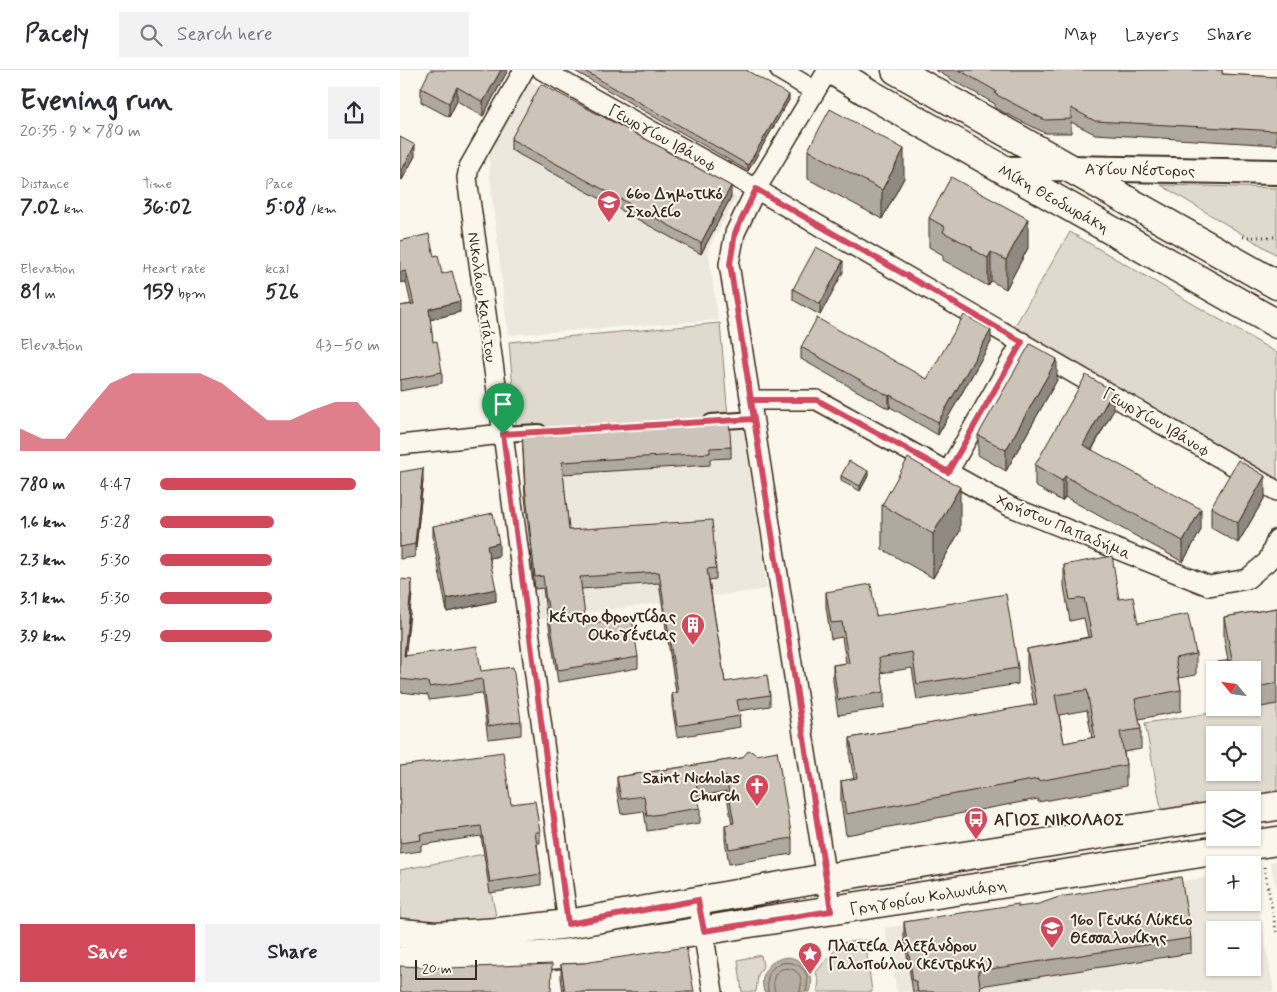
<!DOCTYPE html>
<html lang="en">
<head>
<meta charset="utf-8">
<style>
  body { margin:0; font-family:Mynerve,sans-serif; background:#f2f2f3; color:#2b2b33; height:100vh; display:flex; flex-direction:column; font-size:19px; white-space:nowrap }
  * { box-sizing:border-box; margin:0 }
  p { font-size:16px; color:#7c7c81 }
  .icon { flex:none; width:28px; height:28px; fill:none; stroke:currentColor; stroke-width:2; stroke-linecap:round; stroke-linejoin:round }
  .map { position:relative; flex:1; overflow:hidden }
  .side { display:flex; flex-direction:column; background:#fff; width:400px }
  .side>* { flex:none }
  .needle { width:32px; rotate:299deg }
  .buttons { position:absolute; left:806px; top:591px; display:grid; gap:10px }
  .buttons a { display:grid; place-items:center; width:55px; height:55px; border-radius:0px; background:#fff; box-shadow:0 1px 4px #0004; font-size:25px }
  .scale { position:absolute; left:15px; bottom:12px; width:62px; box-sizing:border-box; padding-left:5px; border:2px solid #3b2a1e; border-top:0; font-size:14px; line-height:18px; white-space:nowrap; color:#3b2a1e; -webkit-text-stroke:4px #fbf7ec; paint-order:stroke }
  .pin { position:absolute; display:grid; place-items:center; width:42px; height:42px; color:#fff; margin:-51px -21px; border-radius:50% 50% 50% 0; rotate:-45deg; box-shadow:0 0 5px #0007 }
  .pin .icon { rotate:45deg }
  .round { display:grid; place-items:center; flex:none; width:52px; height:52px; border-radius:0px; background:#f2f2f3 }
  .summary { display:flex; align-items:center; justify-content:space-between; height:85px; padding:0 20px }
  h1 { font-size:28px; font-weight:800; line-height:38px }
  .stats { display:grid; grid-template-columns:repeat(3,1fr); gap:8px; height:85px; padding:5px 20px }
  .stats div { display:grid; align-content:center }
  .stats b { font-size:21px; font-weight:800 }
  .stats small { font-size:14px; font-weight:400 }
  .stats p { font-size:14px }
  .chart { height:140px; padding:10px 20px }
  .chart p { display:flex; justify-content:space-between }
  .chart svg { width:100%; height:90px; margin-top:5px; fill:#d1495b; opacity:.7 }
  .button { display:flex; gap:10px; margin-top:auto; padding:10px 20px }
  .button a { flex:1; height:58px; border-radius:0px; background:#d1495b; color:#fff; font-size:20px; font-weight:800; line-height:58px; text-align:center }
  .button a+a { background:#f2f2f3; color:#2b2b33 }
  ul { padding:0 20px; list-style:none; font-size:16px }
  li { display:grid; grid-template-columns:80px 60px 1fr; align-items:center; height:38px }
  li i { height:12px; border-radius:6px; background:#d1495b }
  header { display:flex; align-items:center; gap:30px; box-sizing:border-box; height:70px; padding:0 25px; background:#fff; border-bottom:1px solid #e1e1e2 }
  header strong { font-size:24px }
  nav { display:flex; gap:28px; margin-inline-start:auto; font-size:18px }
  .search { width:350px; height:45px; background:#f2f2f3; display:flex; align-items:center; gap:12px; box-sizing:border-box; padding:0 18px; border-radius:0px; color:#7c7c81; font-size:19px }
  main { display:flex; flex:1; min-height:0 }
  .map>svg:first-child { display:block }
  .built { fill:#ede8dd; fill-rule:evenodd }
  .green { fill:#dfd9ce; stroke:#8d8276; fill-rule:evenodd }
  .water { fill:#b6aea2; stroke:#85796d }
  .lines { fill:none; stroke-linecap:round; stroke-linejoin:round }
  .shore { stroke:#6c5f53; stroke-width:1 }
  .pedestrian-casing { stroke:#3b2a1e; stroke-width:18 }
  .minor-casing { stroke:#3b2a1e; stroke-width:22 }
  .tertiary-casing { stroke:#3b2a1e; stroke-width:28 }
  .secondary-casing { stroke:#3b2a1e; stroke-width:31 }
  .trunk-casing { stroke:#3b2a1e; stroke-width:31 }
  .path { stroke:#3b2a1e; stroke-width:3; stroke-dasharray:1 4; stroke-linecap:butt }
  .pedestrian { stroke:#fbf7ec; stroke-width:14 }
  .minor { stroke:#fbf7ec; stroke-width:19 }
  .tertiary { stroke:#fbf7ec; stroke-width:24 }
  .secondary { stroke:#fbf7ec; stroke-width:28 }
  .trunk { stroke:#fbf7ec; stroke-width:28 }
  .wall { fill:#afa99f; stroke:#3b2a1e; fill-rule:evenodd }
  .shaded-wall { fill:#8f8982; stroke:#3b2a1e }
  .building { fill:#ccc4b9; stroke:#3b2a1e; fill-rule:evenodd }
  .route-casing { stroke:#fff; stroke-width:10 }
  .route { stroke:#d1495b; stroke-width:6 }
  .labels { text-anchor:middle; stroke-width:4; stroke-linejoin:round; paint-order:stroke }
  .street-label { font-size:16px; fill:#3b2a1e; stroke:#fbf7ec }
  .poi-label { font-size:16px; font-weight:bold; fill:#3b2a1e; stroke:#fbf7ec; text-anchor:start }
</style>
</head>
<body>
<header>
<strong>Pacely</strong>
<div class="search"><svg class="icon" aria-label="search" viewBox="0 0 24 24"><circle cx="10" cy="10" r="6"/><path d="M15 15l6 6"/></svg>Search here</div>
<nav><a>Map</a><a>Layers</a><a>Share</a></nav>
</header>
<main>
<section class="side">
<div class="summary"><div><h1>Evening run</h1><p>20:35 · 9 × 780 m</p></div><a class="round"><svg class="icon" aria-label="share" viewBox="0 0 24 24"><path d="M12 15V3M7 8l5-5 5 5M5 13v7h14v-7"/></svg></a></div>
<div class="stats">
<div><p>Distance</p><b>7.02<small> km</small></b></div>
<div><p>Time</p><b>36:02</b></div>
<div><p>Pace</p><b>5:08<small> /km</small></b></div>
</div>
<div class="stats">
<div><p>Elevation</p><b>81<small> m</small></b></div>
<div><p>Heart rate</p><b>159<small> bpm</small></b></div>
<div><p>kcal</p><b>526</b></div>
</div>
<div class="chart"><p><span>Elevation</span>43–50 m</p>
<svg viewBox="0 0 160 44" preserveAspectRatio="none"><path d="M0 44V33L10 38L20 38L30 24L40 11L50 6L60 6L70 6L80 6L90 11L100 20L110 29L120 29L130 24L140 20L150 20L160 33V44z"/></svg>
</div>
<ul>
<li><b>780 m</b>4:47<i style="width:89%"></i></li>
<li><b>1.6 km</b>5:28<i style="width:52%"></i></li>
<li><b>2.3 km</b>5:30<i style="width:51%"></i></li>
<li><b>3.1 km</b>5:30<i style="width:51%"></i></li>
<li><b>3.9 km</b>5:29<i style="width:51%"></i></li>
</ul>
<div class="button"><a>Save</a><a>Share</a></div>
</section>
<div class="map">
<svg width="877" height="922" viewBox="0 0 877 922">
  <rect width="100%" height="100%" fill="#fbf7ec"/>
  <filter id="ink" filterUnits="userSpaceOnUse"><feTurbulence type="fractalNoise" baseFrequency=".02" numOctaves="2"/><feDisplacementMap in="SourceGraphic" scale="10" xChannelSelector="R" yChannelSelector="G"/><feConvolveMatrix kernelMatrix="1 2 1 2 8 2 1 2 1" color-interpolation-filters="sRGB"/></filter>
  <g filter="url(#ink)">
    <path class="built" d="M129,10L337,127L308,179L318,250L108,265L90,109L89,83Z
      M344,355L367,519L139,549L125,427L122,370Z
      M877,791V819L870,792Z
      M853,801L874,922H497L485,858L815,806V832H852ZM815,860H852V898H815Z"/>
    <path class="green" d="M761,115L877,118V185Z
      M670,162L877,283V411L613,259Z
      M320,253L328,347L117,365L109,272Z
      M877,633V736L852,730H815V746L764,754L745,653ZM815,665H852V702H815Z
      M84,784L99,862H0V800Z
      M465,870L472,922H417L419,912L416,902L441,873Z
      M361,885L363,896L358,905L356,922H342L338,890Z"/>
    <path class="water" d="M387,887C406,889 416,904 410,922H364C359,903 368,890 387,887Z"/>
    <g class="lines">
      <path class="shore" d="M368,922C368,917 367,911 368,906C373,888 401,888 407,906C408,912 407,917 406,922
        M375,922C374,916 372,911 375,905C381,894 399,897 401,910C402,914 400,918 400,922"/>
      <g class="pedestrian-casing">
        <path id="pedestrian" d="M311,352L354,349
          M103,364L139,362"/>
      </g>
      <g class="minor-casing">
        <path id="minor" d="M124,0L69,97L67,108L103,364L168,854
          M142,0L356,119L877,421
          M380,0L415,21
          M428,0L356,119L335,163L329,194L431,841
          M351,330H417L609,436L809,516L847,509L868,491L877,469
          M0,375L103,364
          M548,402L622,272
          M298,831L313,922"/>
      </g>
      <g class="tertiary-casing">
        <path id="tertiary" d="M603,99L669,98L877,102"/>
      </g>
      <g class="secondary-casing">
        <path id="secondary" d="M852,740L877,736
          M0,863L36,866L99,862L168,854L426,808L815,746
          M0,891H82L171,883L343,854L877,771"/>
      </g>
      <g class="trunk-casing">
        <path id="trunk" d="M432,0L472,25L877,254
          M496,0L877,215"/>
      </g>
      <path class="path" d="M843,167H877
        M864,797L877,865"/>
      <use href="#pedestrian" class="pedestrian"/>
      <use href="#minor" class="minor"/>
      <use href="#tertiary" class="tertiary"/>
      <use href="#secondary" class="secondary"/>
      <use href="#trunk" class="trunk"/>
    </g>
    <path class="wall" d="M108,0L83,46L57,31L49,47L21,32V18Z
      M173,0H346L389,30L348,101Z
      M535,0H822V4L877,7V75L695,64L671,52V63H645L595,38V34Z
      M0,67L15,86L2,110L0,109Z
      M111,69L266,82L331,127L301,184L111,80Z
      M408,80L504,108L482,149L408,109Z
      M529,148L628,178L606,219L591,211L588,216L572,207V206L543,190V185L529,177Z
      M0,171L34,186L60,242L30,250L33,272L42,302V313L0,321V236L11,234L6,212Z
      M443,202L420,245L393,230V219Z
      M591,272L538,365L490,337L489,339L401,289V277L527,309Z
      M657,310L606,401L578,385V365Z
      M713,341L692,380L801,460L783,492L665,427L662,431L635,416V395Z
      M122,360L331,377V388L310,389V395L163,404L169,460L316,498V509L309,510L325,612L370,625V636L339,641L340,657L277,667L272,635V623H276L259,513L181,519L186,554L238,587V598L158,612L147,543H146L143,518L135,519L125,427Z
      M0,402L23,411L15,487L0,489Z
      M441,406H468L460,421L441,411Z
      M865,427L838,473L811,458V437Z
      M482,435L560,461L533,508L482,479Z
      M33,456L99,486L90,488L96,531L47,542L33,469Z
      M664,495L719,529L738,553L796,584V605L779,608L781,620V641L739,649L741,659V679L724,682L726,695V716L638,732V729L446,765L441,732V711L454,709L450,688V668L634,635L627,599V579L688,567L684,548L670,551L664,516ZM687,640L692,668L664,673L659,645Z
      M0,509L12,524L5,586L81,601L121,651V665L88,669L82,623L29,630L28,625L0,622Z
      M426,522L476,546L618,598V614L517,630L512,598L481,603L484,622V638L438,645L433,611V595L446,593L442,567L431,569L426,537Z
      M877,538V634L824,644L822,638H852V600H818V592L828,591L824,568V547Z
      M342,688L392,768V784L329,794L325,770V755L332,754L326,721L298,727L300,738V753L247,761L244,741L221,744L217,722V707Z
      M0,696L111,734L140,762V773H137L141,804V815L90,823L81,766L21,775V781L0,784Z
      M618,837L791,868V883L580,916L581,922H513L504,867V852Z
      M184,893L294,922H163L161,908V894Z"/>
    <path class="shaded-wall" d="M101,0H108L83,46V32Z
      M57,17V31L49,47V33Z
      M389,25V30L348,101V95Z
      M15,75V86L2,110V100Z
      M504,79V108L482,149V120Z
      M331,116V127L301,184V173Z
      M628,149V178L606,219V190Z
      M591,182V211L588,216V188Z
      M443,191V202L420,245V234Z
      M6,201V212L0,213V202Z
      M60,231V242L29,250V239Z
      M591,260V272L538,365V352Z
      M657,289V310L606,401V380Z
      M713,321V341L683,395V375Z
      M490,325V337L489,339V326Z
      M23,398V411L15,487V474Z
      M468,401V406L460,421V416Z
      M665,406V427L662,431V411Z
      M865,406V427L838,473V453Z
      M560,417V461L533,508V464Z
      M801,439V460L783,492V471Z
      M99,473V486L87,489V476Z
      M12,510V524L4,599V586Z
      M96,519V531L47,542V529Z"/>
    <path class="building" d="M30,0H101L83,32L57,17L49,33L21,18Z
      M183,0H346L389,25L348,95Z
      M559,0H822V4L877,7V61L695,51L671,38V49L645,50L595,24L596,21Z
      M141,14L266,80V81L331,116L301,173L111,69Z
      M430,39L504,79L482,120L408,80Z
      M0,67L15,75L2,100L0,98Z
      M551,107L628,149L606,190L591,182L588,188L572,179V177L543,162L545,157L529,148Z
      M29,164L34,186L38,185L42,204L52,201L60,231L29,239L33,272L37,271L42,302L0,310V236L14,234L6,201L0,202V171Z
      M416,177L443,191L420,234L393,219Z
      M564,245L591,260L538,352L490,325L489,326L401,277L417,248L527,309Z
      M630,274L657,289L606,380L578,365Z
      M686,305L713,321L683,375L801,439L783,471L665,406L662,411L635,395Z
      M329,348L331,377L310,378V383L162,392L169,460L312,450L316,498L307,499L325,612L367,605L370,625L337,630L340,646L277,656L272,623L278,622L259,502L180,507L186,554L232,547L238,587L158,600L147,531H146L143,506L135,507L125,415L122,360Z
      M508,388L560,417L533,464L482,435Z
      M838,390L865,406L838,453L811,437Z
      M449,391L468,401L460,416L441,406Z
      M23,398L15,474L0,477V402Z
      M93,443L99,473L87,476L96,519L47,529L33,456Z
      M712,486L719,529L733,527L738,553L788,544L796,584L775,588L781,620L735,629L741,659L720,662L726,695L638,711V709L446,744L441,711L457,708L450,668L637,634L627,579L692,567L684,528L670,530L664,495ZM687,620L695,667L664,673L655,625Z
      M0,509L12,510L4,586L77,576L81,601L113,597L121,651L88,656L82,609L29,617L28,612L0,609Z
      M471,514L476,546L606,524L618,598L517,614L512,582L479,588L484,622L438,630L433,595L449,593L442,552L431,553L426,522Z
      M877,538V613L852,618V600H820L818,592L832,590L824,547Z
      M349,680L357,685L377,681L392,768L329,779L325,755L334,753L326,706L296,712L300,738L247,746L244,726L221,729L217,707L342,688Z
      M103,682L111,734L135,731L140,762H135L141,804L90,812L81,756L20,764L21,770L0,773V696Z
      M781,807L791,868L578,901L581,922H518L516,911H513L504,852L618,834V837L639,834L659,827Z
      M286,877L294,922H165L161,894L184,893Z
      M152,894L151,922H0V896L48,898Z"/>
  </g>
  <g class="lines" filter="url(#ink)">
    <g class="route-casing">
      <path id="route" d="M103,364L168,854L298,830L304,861L431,841L354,349L351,330H417L548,402L622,272L356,119L335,163L330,194L351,330L354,349L103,364"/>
    </g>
    <use href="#route" class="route"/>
  </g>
  <defs>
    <g id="school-pin" transform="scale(1.25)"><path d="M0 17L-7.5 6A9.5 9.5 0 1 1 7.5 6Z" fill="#d1495b" stroke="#fbf7ec"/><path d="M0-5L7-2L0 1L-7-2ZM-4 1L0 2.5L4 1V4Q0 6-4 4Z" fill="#fff"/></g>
    <g id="building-pin" transform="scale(1.25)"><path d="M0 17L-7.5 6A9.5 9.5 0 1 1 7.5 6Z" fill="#d1495b" stroke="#fbf7ec"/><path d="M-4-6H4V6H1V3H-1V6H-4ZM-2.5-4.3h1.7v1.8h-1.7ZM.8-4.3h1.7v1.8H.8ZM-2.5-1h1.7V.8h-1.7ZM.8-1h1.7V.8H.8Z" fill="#fff"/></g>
    <g id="church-pin" transform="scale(1.25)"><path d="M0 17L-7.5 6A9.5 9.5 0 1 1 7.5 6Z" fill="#d1495b" stroke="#fbf7ec"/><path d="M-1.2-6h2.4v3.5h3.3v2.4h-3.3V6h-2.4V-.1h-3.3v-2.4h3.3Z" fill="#fff"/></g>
    <g id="bus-pin" transform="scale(1.25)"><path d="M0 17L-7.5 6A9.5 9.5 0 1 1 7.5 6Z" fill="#d1495b" stroke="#fbf7ec"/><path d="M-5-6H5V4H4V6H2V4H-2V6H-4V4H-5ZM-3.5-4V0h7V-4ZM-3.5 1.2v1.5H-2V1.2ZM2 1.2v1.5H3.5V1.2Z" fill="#fff"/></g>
    <g id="sight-pin" transform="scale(1.25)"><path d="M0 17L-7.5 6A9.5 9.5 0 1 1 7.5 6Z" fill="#d1495b" stroke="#fbf7ec"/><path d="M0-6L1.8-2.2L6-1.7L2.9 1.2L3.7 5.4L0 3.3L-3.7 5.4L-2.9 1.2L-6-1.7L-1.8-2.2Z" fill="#fff"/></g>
  </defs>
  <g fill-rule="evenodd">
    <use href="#school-pin" x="209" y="132"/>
    <use href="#building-pin" x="293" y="555"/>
    <use href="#church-pin" x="357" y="716"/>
    <use href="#bus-pin" x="576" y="749"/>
    <use href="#school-pin" x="652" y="858"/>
    <use href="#sight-pin" x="410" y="884"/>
  </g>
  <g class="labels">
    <g class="street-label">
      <text transform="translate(263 67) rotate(29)" y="6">Γεωργίου Ιβάνοφ</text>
      <text transform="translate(740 99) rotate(1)" y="6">Αγίου Νέστορος</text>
      <text transform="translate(654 128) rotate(29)" y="6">Μίκη Θεοδωράκη</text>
      <text transform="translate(83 227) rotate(82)" y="6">Νικολάου Καπάτου</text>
      <text transform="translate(757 351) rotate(30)" y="6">Γεωργίου Ιβάνοφ</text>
      <text transform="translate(664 456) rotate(23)" y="6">Χρήστου Παπαδήμα</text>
      <text transform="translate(528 826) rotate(-9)" y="6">Γρηγορίου Κολωνιάρη</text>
    </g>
    <g class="poi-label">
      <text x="226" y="129">66ο Δημοτικό<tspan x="226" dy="18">Σχολείο</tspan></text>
      <text x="276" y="552" text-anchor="end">Κέντρο Φροντίδας<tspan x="276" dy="18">Οικογένειας</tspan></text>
      <text x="340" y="713" text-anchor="end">Saint Nicholas<tspan x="340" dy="18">Church</tspan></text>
      <text x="594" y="755">ΑΓΙΟΣ ΝΙΚΟΛΑΟΣ</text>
      <text x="670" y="855">16ο Γενικό Λύκειο<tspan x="670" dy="18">Θεσσαλονίκης</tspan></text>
      <text x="428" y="881">Πλατεία Αλεξάνδρου<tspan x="428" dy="18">Γαλοπούλου (κεντρική)</tspan></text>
    </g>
  </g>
</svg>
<div class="buttons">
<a><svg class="needle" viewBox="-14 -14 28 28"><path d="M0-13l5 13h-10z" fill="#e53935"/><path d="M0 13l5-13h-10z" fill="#7c7c81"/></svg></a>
<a><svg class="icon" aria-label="locate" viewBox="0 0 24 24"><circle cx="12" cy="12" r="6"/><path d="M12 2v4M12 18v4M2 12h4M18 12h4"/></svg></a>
<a><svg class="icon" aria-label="layers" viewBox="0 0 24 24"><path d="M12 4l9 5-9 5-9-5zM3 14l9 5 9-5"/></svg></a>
<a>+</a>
<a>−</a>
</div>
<div class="scale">20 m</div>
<div class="pin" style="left:103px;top:364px;background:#1e9e55"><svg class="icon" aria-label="arrive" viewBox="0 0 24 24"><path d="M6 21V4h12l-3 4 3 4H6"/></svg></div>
</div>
</main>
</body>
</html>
